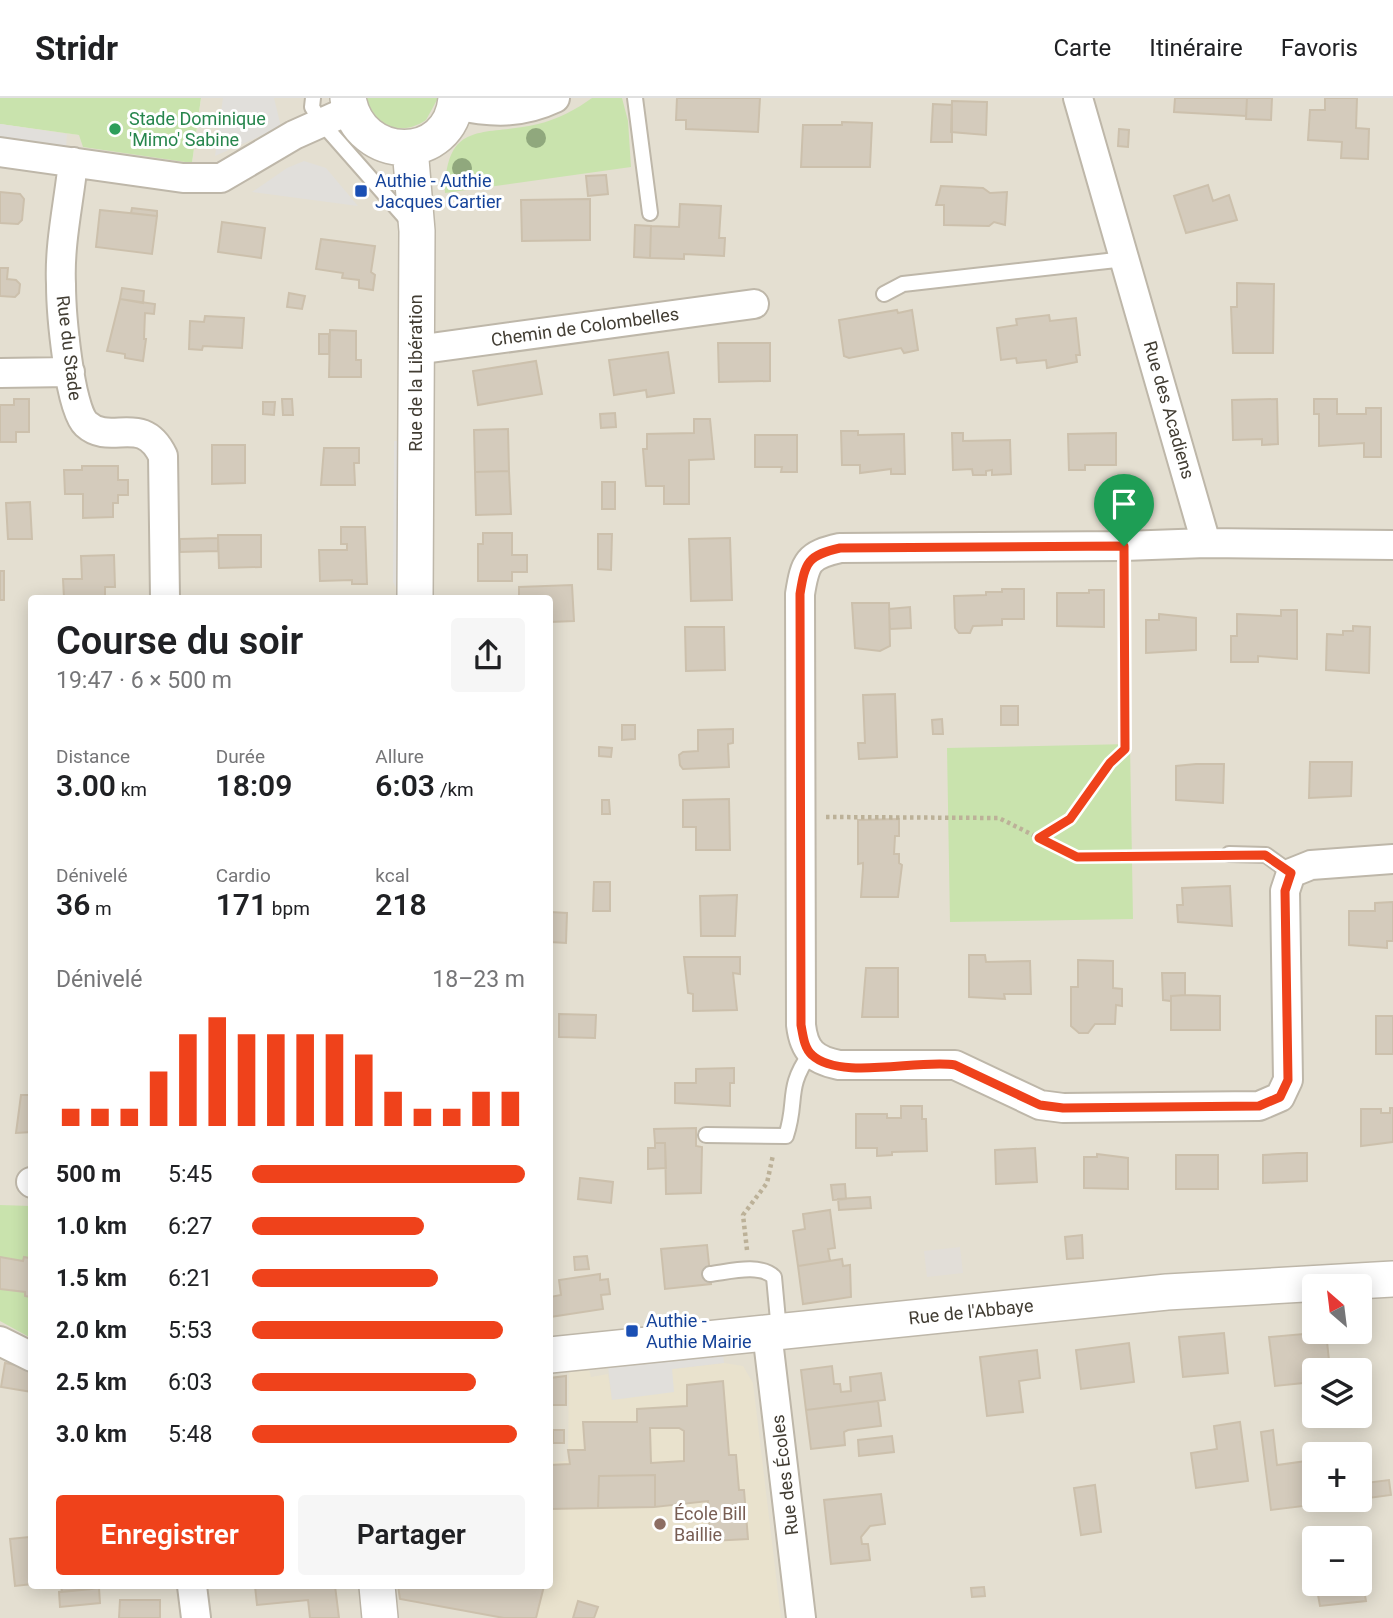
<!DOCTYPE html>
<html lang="fr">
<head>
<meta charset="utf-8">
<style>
  body { margin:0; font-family:Roboto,sans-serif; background:#f6f6f6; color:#202124; height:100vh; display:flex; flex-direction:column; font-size:26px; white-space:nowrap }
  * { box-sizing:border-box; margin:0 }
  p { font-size:23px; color:#757577 }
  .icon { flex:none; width:38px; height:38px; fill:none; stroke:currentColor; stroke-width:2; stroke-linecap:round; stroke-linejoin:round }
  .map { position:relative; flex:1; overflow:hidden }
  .drawer { position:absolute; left:28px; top:497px; width:525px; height:994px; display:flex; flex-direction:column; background:#fff; border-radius:7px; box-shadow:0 4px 18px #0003 }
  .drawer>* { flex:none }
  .needle { width:46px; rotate:332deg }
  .buttons { position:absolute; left:1302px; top:1176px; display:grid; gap:14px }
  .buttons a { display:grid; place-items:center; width:70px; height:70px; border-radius:7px; background:#fff; box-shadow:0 4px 18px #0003; font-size:35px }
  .pin { position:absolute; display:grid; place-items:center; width:60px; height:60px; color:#fff; margin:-72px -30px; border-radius:50% 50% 50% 0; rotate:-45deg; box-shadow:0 0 7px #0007 }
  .pin .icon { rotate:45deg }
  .round { display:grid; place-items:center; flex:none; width:74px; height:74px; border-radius:7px; background:#f6f6f6 }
  .headline { display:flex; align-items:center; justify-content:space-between; height:119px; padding:0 28px }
  h1 { font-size:38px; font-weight:600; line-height:52px }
  .figures { display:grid; grid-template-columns:repeat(3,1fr); gap:10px; height:119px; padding:7px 28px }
  .figures div { display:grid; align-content:center }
  .figures b { font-size:30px; font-weight:600 }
  .figures small { font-size:19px; font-weight:400 }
  .figures p { font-size:19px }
  .chart { height:196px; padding:14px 28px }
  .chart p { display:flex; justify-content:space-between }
  .chart svg { width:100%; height:126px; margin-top:7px; stroke:#ef421b; stroke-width:6 }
  .button { display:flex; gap:14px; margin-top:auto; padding:14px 28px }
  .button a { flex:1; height:80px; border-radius:7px; background:#ef421b; color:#fff; font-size:28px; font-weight:600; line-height:80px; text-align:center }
  .button a+a { background:#f6f6f6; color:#202124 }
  ul { padding:0 28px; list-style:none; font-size:23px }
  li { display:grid; grid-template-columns:112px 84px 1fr; align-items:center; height:52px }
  li i { height:18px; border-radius:9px; background:#ef421b }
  header { display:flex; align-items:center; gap:42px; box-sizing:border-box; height:98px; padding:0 35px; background:#fff; border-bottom:2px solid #e0e0e0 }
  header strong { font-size:33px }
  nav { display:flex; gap:38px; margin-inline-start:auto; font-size:24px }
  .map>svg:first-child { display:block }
  .residential { fill:#e4dfd1; fill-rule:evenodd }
  .industrial { fill:#e2ded8 }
  .education { fill:#e9e2cd }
  .green { fill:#c9e3ad }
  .parking { fill:#e1dfdb }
  .building { fill:#d4cbbc; stroke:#ccc0ac; stroke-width:2; fill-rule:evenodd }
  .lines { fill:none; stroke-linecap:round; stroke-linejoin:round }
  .service-casing { stroke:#beb7a9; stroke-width:18 }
  .minor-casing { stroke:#beb7a9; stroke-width:32 }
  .tertiary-casing { stroke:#beb7a9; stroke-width:38 }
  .path { stroke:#bcb198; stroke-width:4.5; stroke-dasharray:3.5 3.5; stroke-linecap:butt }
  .service { stroke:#fff; stroke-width:14 }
  .minor { stroke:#fff; stroke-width:28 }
  .tertiary { stroke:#fff; stroke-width:35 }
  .tree { fill:#90a87d }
  .route-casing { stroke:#fff; stroke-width:14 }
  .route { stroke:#ef421b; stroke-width:9 }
  .leisure-dot { fill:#2e9e5b; stroke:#fff; stroke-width:2.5 }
  .transit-dot { fill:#1a4fb4; stroke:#fff; stroke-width:2.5 }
  .education-dot { fill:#8d6e63; stroke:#fff; stroke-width:2.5 }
  .labels { text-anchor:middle; stroke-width:6; stroke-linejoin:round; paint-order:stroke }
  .leisure-label { font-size:18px; fill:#27864d; stroke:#fff; text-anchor:start }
  .transit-label { font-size:18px; fill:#164399; stroke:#fff; text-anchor:start }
  .street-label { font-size:18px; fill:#423d33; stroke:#fff }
  .education-label { font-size:18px; fill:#785e54; stroke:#fff; text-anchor:start }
</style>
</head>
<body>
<header>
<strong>Stridr</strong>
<nav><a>Carte</a><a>Itinéraire</a><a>Favoris</a></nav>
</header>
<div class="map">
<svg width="1393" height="1520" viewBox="0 0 1393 1520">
  <rect width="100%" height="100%" fill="#f0ede3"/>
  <path class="residential" d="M201,0H1393V1520H0V26L80,37L192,65ZM32,500H550V1488H32ZM1314,1188H1360V1234H1314ZM1314,1272H1360V1318H1314ZM1314,1356H1360V1402H1314ZM1314,1440H1360V1486H1314Z"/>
  <path class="industrial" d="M960,1149L963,1175L927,1179L924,1153Z"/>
  <path class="education" d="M724,1265L743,1268L753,1285L781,1520H536L544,1488H550V1364L568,1363L569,1274L589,1271L591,1279L608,1276L612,1302L672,1271Z"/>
  <path class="green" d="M0,0H201L192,65L83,49L79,37L0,26Z
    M366,0H438L426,22C401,39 375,29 366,0Z
    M592,0H622L628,23L631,69L445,95C446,20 484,39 538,26C556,22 577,11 592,0Z
    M1130,646L1133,821L950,824L947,650Z
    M0,1107L31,1108V1164L28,1160L24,1159L23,1163L0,1159Z
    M0,1191L25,1194V1198L31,1196V1240L0,1223Z"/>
  <path class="parking" d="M223,0H274L281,29L215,58Z
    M0,26L67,36L66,51L0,43Z
    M304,63L326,70L358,108L252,94L287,70Z
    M394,343H405L401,500L393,484Z
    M722,1249L724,1265L672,1271L674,1294L612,1302L608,1268Z"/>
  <path class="building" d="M677,0H760L758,34L686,31V22H676Z
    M1175,0H1247L1246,18L1174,14Z
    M1247,0H1272L1271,22L1246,21Z
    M1325,0H1357L1356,30L1369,31L1368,61L1341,60L1342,44L1308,42L1310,12H1325Z
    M952,3L987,4L986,37L951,34Z
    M933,6L952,7V44H931Z
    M842,24L872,25L870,69H801L803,27H842Z
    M1119,31L1129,32L1128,49L1118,48Z
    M606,77L608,96L588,98L586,78Z
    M1208,87L1213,103L1229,97L1237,122L1186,135L1174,98Z
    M941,88L983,90L990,95L1007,94L1005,127L994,124L989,128L944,127V107H936Z
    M0,94L20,96L24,101L22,122L18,126L0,125Z
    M590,101V142L522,143L521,102Z
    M680,106L721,108L719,140H725L724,158L684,156V161L650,160L651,128L679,129Z
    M132,110L157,113V118L131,115Z
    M100,112L157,118L152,156L96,149Z
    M222,124L265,130L261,160L218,154Z
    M635,127L651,128L650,160L634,159Z
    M321,141L375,148L371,174L375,177L373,192L359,190V182L342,180L343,175L316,171Z
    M0,170H8L7,181L16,182L20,186L19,195L15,199L0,198Z
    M1237,185L1274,186L1273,255H1233L1231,209H1237Z
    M122,190L144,193L143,205L120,201Z
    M289,195L305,198L302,211L287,209Z
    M120,201L155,206L154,216L145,215L144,241H146L143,263L125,260V256L107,253Z
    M897,212L898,215L912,212L918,252L904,255L901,250L849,260L844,258L839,222Z
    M1049,217L1050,223L1076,220L1080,257H1076L1077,264L1047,270L1046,262L1017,265L1016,260L1001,262L997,230L1017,227L1016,221Z
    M205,218L244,220L242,250L203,248L202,252L189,251L190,223L204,224Z
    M330,232L356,233V262H361V279H329Z
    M319,236H329V256H319Z
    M718,245H770V283L719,284Z
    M668,254L674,295L647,299L646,292L614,297L609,262Z
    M536,263L542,296L478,307L473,273Z
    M14,301H29V334H16V344H0V307H14Z
    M282,301H292L293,317H283Z
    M1277,301L1278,346L1262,347V341L1233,342L1232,302Z
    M1314,301H1337V316H1366V310H1381V359H1364V345L1319,348V316H1314Z
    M263,304H275L274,317L263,316Z
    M615,315L616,329L601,330L600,316Z
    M694,321H710L714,361L689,362V406H664V388H646L643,351H647V336L694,335Z
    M508,331L509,373L475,374L474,332Z
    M841,333H858V337L904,336L905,376H891V371L860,375V367H842Z
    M952,335H963V343L1010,342L1011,376L992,377V372L986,373V377H973L972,371L953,372Z
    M1116,335V367H1085V372H1069L1068,336Z
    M755,337H797V374H781L782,369H755Z
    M212,347H245V385L212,386Z
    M324,350H359V365H354L355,387H321Z
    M82,368H118V382H128V397H118V405H113V419L83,420V396H65L64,372H82Z
    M509,373L511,416L476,417L475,374Z
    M602,384H615V411H602Z
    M30,404L32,441H8L6,405Z
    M341,429H365L367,486H352V482L320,483L319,452H347V446H341Z
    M483,435H512V457H527V474H512V483H478V446H483Z
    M598,436H612L611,472L598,471Z
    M218,437H261V469L219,470Z
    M218,440V453L180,454V441Z
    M730,440L732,502L691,503L689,441Z
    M114,457L115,489H105V500H64L63,481H82L81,458Z
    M0,473H4V502H0Z
    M572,487L574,523L550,524V500H519V489Z
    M1002,491H1024V521H1002V527L973,528L970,535H959L955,530L954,498L986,497V494H1002Z
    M1089,492H1104V529L1057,528V495H1089Z
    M852,505H889L890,548L880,553L855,550Z
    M910,509L911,530L890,531L889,511Z
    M1281,512H1297V561L1258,558V564H1231V538H1237V516L1281,518Z
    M1159,516L1196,520V552L1146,555V522H1159Z
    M1353,528L1370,529L1369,575L1326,572L1327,536L1343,537V533H1353Z
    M685,529H724L725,572L686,573Z
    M895,596L897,659L859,661L858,645H865L863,597Z
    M1001,608H1018V627H1001Z
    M942,621L943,636H933L932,622Z
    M622,627H635V641L622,642Z
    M733,631V645L728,646L729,669L683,671L680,667L679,657L683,654L698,653V632Z
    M599,649L612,650L611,659L599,658Z
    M1310,664H1352L1351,698L1309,700Z
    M1196,666H1224L1223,705L1176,702V668Z
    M729,701L730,752H696V729H683V702Z
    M602,702H609L610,716H602Z
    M899,721V738H895L894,756H899V765L902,767L898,799H861L863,770V765L858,766V722Z
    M594,784H610V813H593Z
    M1230,788L1232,828L1178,824L1177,807H1183L1182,790Z
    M737,797L735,838H701L700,798Z
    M1393,804V843H1387V850L1349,847V813H1375V805Z
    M550,814L567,815L566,845L550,844Z
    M969,857H985L986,864L1030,863L1031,896H1004L1005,901L969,899Z
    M684,859H740V876L733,875L737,912L693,913V896L688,895Z
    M1078,862L1113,863V890L1122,891V908L1116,907L1115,926H1095L1088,935H1079L1071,928V889H1078Z
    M866,870H898V919H862Z
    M1162,875H1185V897L1171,898V903L1163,902Z
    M1185,897L1220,898V932H1171V898Z
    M559,916L596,917L595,940L559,939Z
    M1376,918H1393V956H1376Z
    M29,929H32V990H29Z
    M734,970V985H730V1008L675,1005V985H696V971Z
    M21,997H32V1034L16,1035Z
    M901,1008H922V1021H926L927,1053L892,1054V1057L877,1058V1050H856V1016H887V1020H901Z
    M1390,1010H1393V1044L1361,1048V1011H1381V1015H1390Z
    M696,1030V1048L702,1049L701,1095L666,1096L665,1045H655L654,1031Z
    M655,1045H665L666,1070L648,1071V1050H655Z
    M1035,1050L1037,1084L996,1086L995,1052Z
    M1297,1055H1307V1083L1263,1085V1057Z
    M1097,1056L1128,1060V1091L1084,1090V1059H1097Z
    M1176,1057H1218V1091H1176Z
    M580,1080L613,1084L611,1105L578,1101Z
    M845,1086L846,1101L833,1102L831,1087Z
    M870,1099L871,1110L839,1112L838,1101Z
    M830,1112L835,1150L828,1151L830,1163L798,1168L793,1133L805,1131L803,1116Z
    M1082,1137L1083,1160L1067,1161L1065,1139Z
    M707,1147L711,1186L665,1191L661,1151Z
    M587,1158L589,1171L575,1172L574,1159Z
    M0,1159L23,1163L24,1159L29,1160L32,1164L30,1199L25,1198V1194L0,1191Z
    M842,1161L843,1168L850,1167L851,1199L803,1206L798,1168Z
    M600,1176V1182L608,1181L610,1196L601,1197L603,1211L550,1219V1199L561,1197L559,1182Z
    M1326,1234L1330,1272H1314L1313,1284L1275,1288L1269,1239Z
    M1224,1235L1228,1275L1183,1279L1179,1239Z
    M1129,1245L1134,1284L1081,1291L1076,1252Z
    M1037,1252L1040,1280L1019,1283L1023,1314L987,1318L980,1259Z
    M5,1265L32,1270V1294L1,1289Z
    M832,1268L834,1286H840L841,1294L851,1293L850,1279L881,1275L885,1302L806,1312L801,1272Z
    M566,1278V1307H550V1280Z
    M723,1283L729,1357H736L739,1392H744L748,1441L710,1443L708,1403L655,1409V1377L599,1378L598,1410L550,1411V1367L570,1366L568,1352H585L583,1324H637V1311L687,1308V1287ZM650,1330H679L684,1333V1363L651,1365Z
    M878,1303L881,1328L848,1332L844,1334L845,1347L811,1351L806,1312Z
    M1240,1324L1248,1383L1196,1390L1191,1355L1217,1351L1214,1328Z
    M553,1332H564V1345H553Z
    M1273,1332L1277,1367L1314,1362V1402H1352L1271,1412L1261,1334Z
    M892,1338L894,1354L859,1358L858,1342Z
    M1360,1356L1366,1385L1389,1382L1391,1397L1360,1401Z
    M655,1377V1409L598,1410L599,1378Z
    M1095,1387L1101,1434L1081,1437L1074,1390Z
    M881,1396L885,1426L870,1428L861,1439L862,1446H868L870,1462L831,1466L824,1402Z
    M1354,1434L1355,1440H1315Z
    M29,1439L32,1486L15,1488L10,1441Z
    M1360,1468L1366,1503L1320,1508L1316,1486H1360Z
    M61,1488H92L93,1491L62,1494Z
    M255,1488H335L339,1520H310L308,1502L257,1507Z
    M398,1488H544L536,1520H504L400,1501Z
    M984,1489L985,1498L972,1499L971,1490Z
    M99,1490L100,1505L60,1509L59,1494Z
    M120,1502H160V1520H119Z
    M578,1503L598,1509L594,1520H573Z"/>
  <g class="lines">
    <g class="service-casing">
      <path id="service" d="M313,0L312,9L321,24L409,124
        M635,0L650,115
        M884,196L903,186L1125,161
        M1229,756L1266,757L1291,775
        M706,1037L786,1038C798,1002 785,991 810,956
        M710,1176C728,1174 760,1165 774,1179L779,1233"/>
    </g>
    <g class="minor-casing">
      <path id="minor" d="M1078,0L1206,445L1393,447
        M455,7C492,15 521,16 555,0
        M0,54L183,80H221L294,37L350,12
        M73,64C69,104 59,146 61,186C61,212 69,311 86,326C111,349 142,314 163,358L165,500
        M416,252L754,206
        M0,275L70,274
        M1206,445L1124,448L840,450C808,457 805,464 800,496L801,927C804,953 814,962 839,967H955L1040,1007L1063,1010L1259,1008L1280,999L1288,982L1285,793L1291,775L1311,767L1393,761
        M31,1084L32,1085
        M767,1234L801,1520
        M0,1243L32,1259
        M192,1488L196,1520"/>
    </g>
    <g class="tertiary-casing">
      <path id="tertiary" d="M348,0C359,66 451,66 456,0
        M410,50L417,133L415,500
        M550,1257L1167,1194L1393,1181
        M377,1488L380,1520"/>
    </g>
    <path class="path" d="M826,719L999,720L1077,759L1211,756
      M1040,740L1070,721L1110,665L1125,651L1124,473
      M747,1152L743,1117L767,1085L773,1057"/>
    <use href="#service" class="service"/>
    <use href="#minor" class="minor"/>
    <use href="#tertiary" class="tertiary"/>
  </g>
  <g class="tree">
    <circle cx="536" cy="40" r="10"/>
    <circle cx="462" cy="70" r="10"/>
  </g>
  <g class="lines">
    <g class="route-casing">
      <path id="route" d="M1124,448L1125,651L1110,665L1070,721L1039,740L1077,759L1265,757L1291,775L1285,793L1288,982L1280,999L1259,1008L1063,1010L1040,1007L955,967C918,961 840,983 812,957C804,950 803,937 801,927L800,496C805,464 808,457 840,450Z"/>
    </g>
    <use href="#route" class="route"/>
  </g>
  <circle class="leisure-dot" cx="115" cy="31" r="7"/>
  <g class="transit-dot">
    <rect x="354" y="86" width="14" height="14" rx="3.5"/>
    <rect x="625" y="1226" width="14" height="14" rx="3.5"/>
  </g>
  <circle class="education-dot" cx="660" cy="1426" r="7"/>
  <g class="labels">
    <g class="leisure-label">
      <text x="129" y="27">Stade Dominique<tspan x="129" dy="21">'Mimo' Sabine</tspan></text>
    </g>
    <g class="transit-label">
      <text x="375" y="89">Authie - Authie<tspan x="375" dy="21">Jacques Cartier</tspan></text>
      <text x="646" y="1229">Authie -<tspan x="646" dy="21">Authie Mairie</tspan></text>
    </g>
    <g class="street-label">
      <text transform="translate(585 229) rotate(-8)" y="6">Chemin de Colombelles</text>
      <text transform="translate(69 250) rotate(83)" y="6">Rue du Stade</text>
      <text transform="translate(416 275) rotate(-90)" y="6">Rue de la Libération</text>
      <text transform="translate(1169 312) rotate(74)" y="6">Rue des Acadiens</text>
      <text transform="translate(971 1214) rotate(-6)" y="6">Rue de l'Abbaye</text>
      <text transform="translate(785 1377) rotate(-97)" y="6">Rue des Écoles</text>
    </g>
    <g class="education-label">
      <text x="674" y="1422">École Bill<tspan x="674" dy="21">Baillie</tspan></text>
    </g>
  </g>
</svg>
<div class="buttons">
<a><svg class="needle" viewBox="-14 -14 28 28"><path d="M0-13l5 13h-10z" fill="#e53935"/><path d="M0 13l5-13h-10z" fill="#757577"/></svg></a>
<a><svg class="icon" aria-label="layers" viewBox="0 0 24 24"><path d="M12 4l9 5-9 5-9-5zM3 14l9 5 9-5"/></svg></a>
<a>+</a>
<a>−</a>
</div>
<div class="pin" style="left:1124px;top:448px;background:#1e9e55"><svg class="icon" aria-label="arrive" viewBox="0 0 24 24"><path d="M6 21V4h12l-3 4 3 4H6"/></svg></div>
<section class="drawer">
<div class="headline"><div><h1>Course du soir</h1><p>19:47 · 6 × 500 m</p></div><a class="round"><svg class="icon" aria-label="share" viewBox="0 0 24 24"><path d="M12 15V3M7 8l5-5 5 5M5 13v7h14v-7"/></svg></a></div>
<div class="figures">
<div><p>Distance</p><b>3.00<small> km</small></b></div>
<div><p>Durée</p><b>18:09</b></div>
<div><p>Allure</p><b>6:03<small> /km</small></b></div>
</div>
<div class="figures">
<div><p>Dénivelé</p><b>36<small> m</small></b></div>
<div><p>Cardio</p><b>171<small> bpm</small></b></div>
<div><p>kcal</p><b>218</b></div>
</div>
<div class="chart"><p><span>Dénivelé</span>18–23 m</p>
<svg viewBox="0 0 160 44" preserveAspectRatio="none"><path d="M5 44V38M15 44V38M25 44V38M35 44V25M45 44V12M55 44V6M65 44V12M75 44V12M85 44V12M95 44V12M105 44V19M115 44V32M125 44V38M135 44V38M145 44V32M155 44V32"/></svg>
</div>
<ul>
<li><b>500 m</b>5:45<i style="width:100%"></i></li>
<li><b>1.0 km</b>6:27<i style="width:63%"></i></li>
<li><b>1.5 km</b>6:21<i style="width:68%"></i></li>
<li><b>2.0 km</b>5:53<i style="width:92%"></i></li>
<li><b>2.5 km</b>6:03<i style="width:82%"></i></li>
<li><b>3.0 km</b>5:48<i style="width:97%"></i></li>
</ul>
<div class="button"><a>Enregistrer</a><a>Partager</a></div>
</section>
</div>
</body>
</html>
